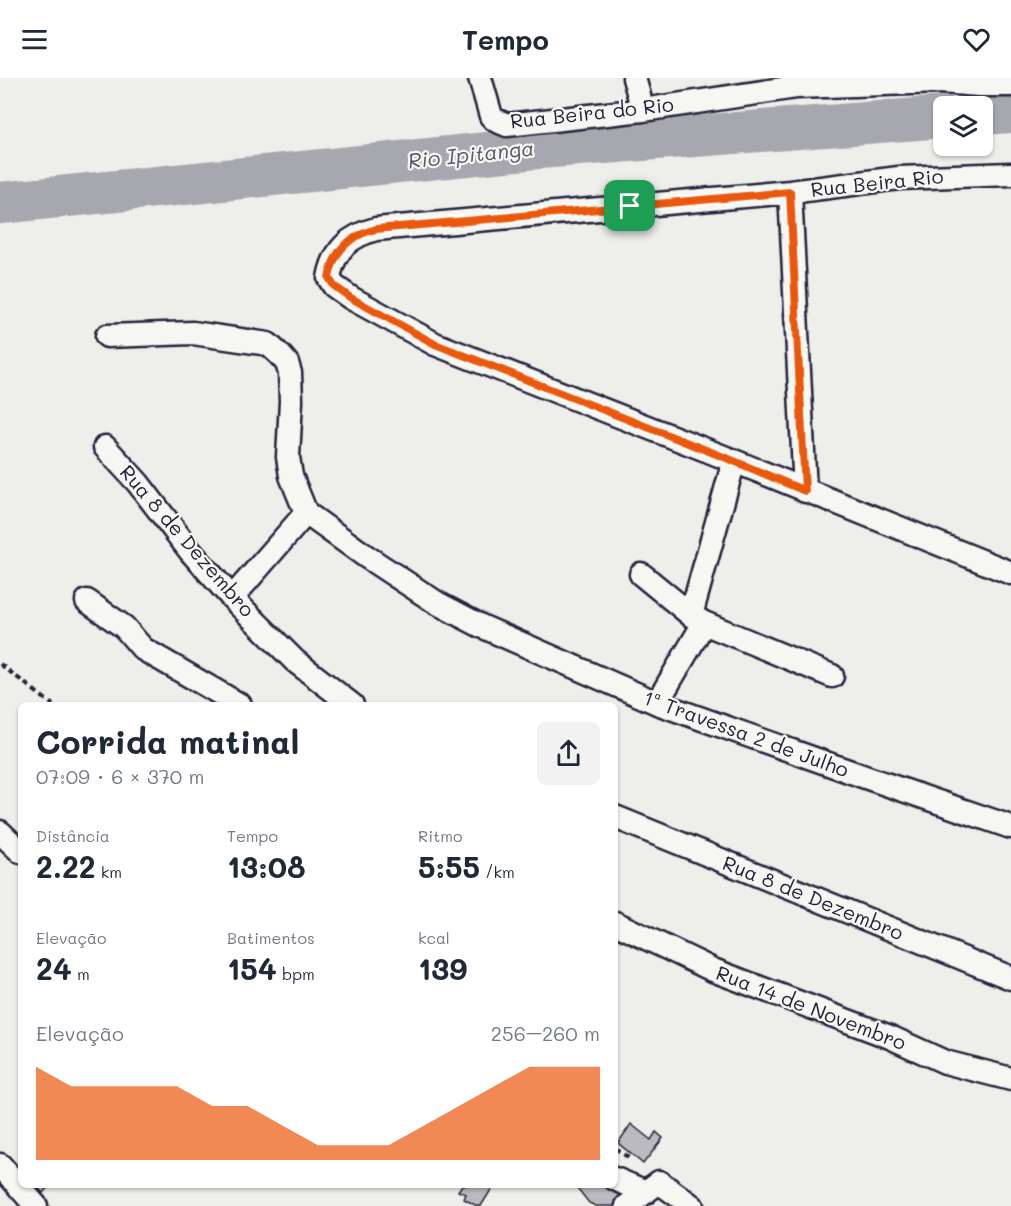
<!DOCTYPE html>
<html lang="pt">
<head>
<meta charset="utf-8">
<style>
  body { margin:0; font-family:Mali,sans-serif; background:#f2f2f3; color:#1f2937; height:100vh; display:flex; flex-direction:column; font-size:22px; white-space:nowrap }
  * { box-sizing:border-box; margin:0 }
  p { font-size:20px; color:#747a83 }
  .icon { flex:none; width:33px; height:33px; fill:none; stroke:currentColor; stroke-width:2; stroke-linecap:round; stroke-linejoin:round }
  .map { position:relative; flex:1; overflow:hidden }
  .drawer { position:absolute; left:18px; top:624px; width:600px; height:486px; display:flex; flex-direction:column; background:#fff; border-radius:9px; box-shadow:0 2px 4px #0004 }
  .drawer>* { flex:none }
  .tools { position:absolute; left:933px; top:18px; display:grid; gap:12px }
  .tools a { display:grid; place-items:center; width:60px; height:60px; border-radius:9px; background:#fff; box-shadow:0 2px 4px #0004; font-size:30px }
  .pin { position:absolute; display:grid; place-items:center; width:51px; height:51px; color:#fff; margin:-26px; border-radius:12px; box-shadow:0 3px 9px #0006 }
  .round { display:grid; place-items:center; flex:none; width:63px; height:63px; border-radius:9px; background:#f2f2f3 }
  .overview { display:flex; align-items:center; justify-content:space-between; height:102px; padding:0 18px }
  h1 { font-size:33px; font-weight:700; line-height:45px }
  .figures { display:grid; grid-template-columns:repeat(3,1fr); gap:9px; height:102px; padding:6px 18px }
  .figures div { display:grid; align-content:center }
  .figures b { font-size:30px; font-weight:700 }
  .figures small { font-size:16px; font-weight:400 }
  .figures p { font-size:16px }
  .chart { height:168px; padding:12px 18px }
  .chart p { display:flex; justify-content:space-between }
  .chart svg { width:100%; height:108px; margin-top:6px; fill:#ea580c; opacity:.7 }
  header { display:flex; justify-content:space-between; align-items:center; height:78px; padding:0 18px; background:#fff; font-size:27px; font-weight:700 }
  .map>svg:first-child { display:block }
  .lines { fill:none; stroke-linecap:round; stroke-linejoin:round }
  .river { stroke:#a7a7af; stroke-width:42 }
  .building { fill:#bbbbbf; stroke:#22223b; stroke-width:1.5 }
  .minor-casing { stroke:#22223b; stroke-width:27 }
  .path { stroke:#22223b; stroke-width:4; stroke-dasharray:6 4.5; stroke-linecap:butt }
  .minor { stroke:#f6f6f2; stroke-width:22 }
  .route-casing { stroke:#fff; stroke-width:12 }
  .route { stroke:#ea580c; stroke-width:8 }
  .labels { text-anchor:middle; stroke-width:4.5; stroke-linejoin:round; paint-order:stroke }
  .street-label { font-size:20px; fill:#22223b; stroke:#f6f6f2 }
  .water-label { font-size:21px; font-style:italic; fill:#575769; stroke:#f6f6f2 }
</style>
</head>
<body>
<header><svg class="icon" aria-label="menu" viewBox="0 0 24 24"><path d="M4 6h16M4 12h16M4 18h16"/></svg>Tempo<svg class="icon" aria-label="heart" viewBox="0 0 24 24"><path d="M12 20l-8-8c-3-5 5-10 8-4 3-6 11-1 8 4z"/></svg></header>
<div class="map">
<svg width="1011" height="1128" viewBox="0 0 1011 1128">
  <rect width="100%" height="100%" fill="#eeeeeb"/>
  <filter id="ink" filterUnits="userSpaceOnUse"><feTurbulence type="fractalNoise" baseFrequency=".0167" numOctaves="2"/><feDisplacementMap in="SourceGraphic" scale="12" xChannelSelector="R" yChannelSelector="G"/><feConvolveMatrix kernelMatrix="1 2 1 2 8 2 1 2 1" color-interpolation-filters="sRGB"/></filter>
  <g filter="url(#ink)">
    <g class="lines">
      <path class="river" d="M982,36L1011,34
        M0,125L526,71L944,39"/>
    </g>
    <path class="building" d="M631,1046L651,1062L656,1054L663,1060L643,1086L618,1065Z
      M35,1107H50L43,1115Z
      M462,1107H494L481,1128H477L464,1121L466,1116L458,1113Z
      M581,1107H615L628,1109L616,1128H596L589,1125L578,1111Z"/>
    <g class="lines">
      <g class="minor-casing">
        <path id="minor" d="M480,0L491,38L495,42L507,47L643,32L796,9L941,4L979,7H1011
          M634,0L643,32
          M1011,96L899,100L790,114L376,151C349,158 334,172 329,200L334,208L351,220L435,266L734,383L1011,495
          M790,114L805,413
          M107,258L193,255L268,266L280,277L287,285L290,295L291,323L288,379L291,398L306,435L367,479L437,525L481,548L657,625L868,700L1011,749
          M105,369L138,405L191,474L232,520L295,583L352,627
          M641,496L691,537L704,545L832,598
          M232,520L306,435
          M87,523L124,549L143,571L240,627
          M691,537L734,383
          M657,625L704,545
          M615,739L1011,900
          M0,754L21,774
          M615,845L713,892L890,959L945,984L1011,1001
          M0,1087L36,1128
          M615,1101L646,1114
          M627,1128L659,1104L692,1128"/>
      </g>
      <path class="path" d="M0,586L53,627
        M615,1070L629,1080"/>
      <use href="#minor" class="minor"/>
    </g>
  </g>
  <g class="lines" filter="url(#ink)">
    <g class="route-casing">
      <path id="route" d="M790,114L805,413L734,383L435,266L351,220L334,208L329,200C334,172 349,158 376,151Z"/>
    </g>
    <use href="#route" class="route"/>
  </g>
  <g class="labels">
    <g class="street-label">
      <text transform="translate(592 35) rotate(-6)" y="7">Rua Beira do Rio</text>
      <text transform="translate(877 105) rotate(-6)" y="7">Rua Beira Rio</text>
      <text transform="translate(187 463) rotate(49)" y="7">Rua 8 de Dezembro</text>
      <text transform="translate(746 656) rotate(20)" y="7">1ª Travessa 2 de Julho</text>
      <text transform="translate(813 820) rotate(22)" y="7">Rua 8 de Dezembro</text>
      <text transform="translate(811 930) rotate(21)" y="7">Rua 14 de Novembro</text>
    </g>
    <g class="water-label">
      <text transform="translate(471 77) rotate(-6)" y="7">Rio Ipitanga</text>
    </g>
  </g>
</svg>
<div class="tools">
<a><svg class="icon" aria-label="layers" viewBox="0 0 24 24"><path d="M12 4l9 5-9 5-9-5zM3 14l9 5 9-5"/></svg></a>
</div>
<div class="pin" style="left:630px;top:128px;background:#1e9e55"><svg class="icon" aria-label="arrive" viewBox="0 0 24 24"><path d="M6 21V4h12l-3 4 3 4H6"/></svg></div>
<section class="drawer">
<div class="overview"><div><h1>Corrida matinal</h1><p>07:09 · 6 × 370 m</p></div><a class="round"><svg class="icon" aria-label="share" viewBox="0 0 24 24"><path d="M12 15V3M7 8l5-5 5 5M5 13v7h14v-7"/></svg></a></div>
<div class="figures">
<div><p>Distância</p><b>2.22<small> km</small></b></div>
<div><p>Tempo</p><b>13:08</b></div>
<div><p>Ritmo</p><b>5:55<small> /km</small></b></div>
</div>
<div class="figures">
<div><p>Elevação</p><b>24<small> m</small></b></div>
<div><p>Batimentos</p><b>154<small> bpm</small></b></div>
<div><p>kcal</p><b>139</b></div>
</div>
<div class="chart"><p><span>Elevação</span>256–260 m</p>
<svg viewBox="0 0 160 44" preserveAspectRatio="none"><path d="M0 44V6L10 14L20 14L30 14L40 14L50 22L60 22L70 30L80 38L90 38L100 38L110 30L120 22L130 14L140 6L150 6L160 6V44z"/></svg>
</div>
</section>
</div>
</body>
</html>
